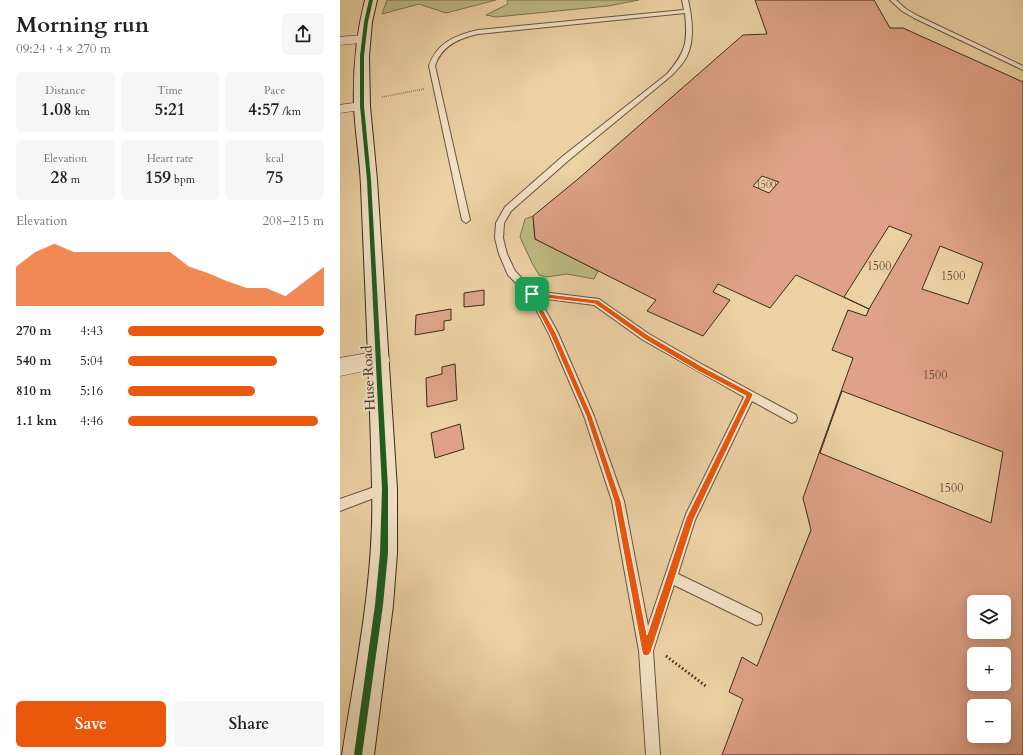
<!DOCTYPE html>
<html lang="en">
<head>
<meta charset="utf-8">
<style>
  body { margin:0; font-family:Cardo,serif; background:#f6f6f6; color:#202124; height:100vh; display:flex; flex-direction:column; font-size:15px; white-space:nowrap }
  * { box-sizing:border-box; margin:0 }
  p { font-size:13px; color:#757577 }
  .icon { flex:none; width:22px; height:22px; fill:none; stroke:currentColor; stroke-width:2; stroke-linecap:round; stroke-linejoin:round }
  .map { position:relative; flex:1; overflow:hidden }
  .side { display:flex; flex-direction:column; background:#fff; width:340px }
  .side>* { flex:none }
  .tools { position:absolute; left:627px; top:595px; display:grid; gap:8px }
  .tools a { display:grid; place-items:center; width:44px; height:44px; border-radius:6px; background:#fff; box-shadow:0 2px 10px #0003; font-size:20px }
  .pin { position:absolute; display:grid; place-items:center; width:34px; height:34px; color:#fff; margin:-17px; border-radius:8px; box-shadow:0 2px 6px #0006 }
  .round { display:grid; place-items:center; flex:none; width:42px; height:42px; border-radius:6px; background:#f6f6f6 }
  .head { display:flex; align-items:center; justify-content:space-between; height:68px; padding:0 16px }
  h1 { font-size:22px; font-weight:800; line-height:30px }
  .metrics { display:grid; grid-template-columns:repeat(3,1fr); gap:6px; height:68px; padding:4px 16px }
  .metrics div { display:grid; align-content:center; border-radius:6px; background:#f6f6f6; text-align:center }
  .metrics b { font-size:17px; font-weight:800 }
  .metrics small { font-size:11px; font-weight:400 }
  .metrics p { font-size:11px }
  .chart { height:112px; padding:8px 16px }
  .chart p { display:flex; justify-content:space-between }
  .chart svg { width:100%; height:72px; margin-top:4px; fill:#ea580c; opacity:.7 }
  .cta { display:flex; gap:8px; margin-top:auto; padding:8px 16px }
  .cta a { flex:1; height:46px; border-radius:6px; background:#ea580c; color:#fff; font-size:16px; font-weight:800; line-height:46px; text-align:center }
  .cta a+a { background:#f6f6f6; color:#202124 }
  ul { padding:0 16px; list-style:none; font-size:13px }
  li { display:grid; grid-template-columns:64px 48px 1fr; align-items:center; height:30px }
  li i { height:10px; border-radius:5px; background:#ea580c }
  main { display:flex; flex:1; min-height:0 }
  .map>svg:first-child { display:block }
  .green { fill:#beba81; stroke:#7c7352 }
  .building { fill:#dfa288; stroke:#392c22; fill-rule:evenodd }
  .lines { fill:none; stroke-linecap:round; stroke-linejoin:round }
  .lane-casing { stroke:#665542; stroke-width:2 }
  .street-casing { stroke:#665542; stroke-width:1 }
  .secondary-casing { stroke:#392c22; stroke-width:2 }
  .path-far1 { stroke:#392c22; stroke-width:1.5; stroke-dasharray:0.5 1.5; stroke-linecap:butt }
  .path { stroke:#392c22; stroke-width:3; stroke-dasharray:1.5 2.5; stroke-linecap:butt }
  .lane { fill:#f3e1c4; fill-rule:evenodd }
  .street { fill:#f3e1c4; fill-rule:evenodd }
  .secondary { fill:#f3e1c4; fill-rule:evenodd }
  .cycleway-casing { stroke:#f3e1c4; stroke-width:2 }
  .cycleway { fill:#1b5e20; fill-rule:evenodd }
  .route { fill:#ea580c; stroke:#fff; fill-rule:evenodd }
  .labels { text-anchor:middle; stroke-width:4; stroke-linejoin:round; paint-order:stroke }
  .far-number-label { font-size:10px; fill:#624a3c }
  .number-label { font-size:12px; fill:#624a3c }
  .street-label { font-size:14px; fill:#392c22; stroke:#f3e1c4 }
</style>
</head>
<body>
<main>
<section class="side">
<div class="head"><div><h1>Morning run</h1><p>09:24 · 4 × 270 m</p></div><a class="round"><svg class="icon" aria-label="share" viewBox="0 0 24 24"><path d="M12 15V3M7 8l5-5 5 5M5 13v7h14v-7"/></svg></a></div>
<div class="metrics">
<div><p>Distance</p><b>1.08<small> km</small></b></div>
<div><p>Time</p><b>5:21</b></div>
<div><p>Pace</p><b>4:57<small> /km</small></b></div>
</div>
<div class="metrics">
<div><p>Elevation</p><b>28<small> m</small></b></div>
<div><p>Heart rate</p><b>159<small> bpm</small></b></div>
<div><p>kcal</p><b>75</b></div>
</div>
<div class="chart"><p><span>Elevation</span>208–215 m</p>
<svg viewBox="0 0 160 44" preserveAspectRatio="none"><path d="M0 44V20L10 11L20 6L30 11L40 11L50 11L60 11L70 11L80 11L90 20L100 24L110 29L120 33L130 33L140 38L150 29L160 20V44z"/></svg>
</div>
<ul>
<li><b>270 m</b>4:43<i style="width:100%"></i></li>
<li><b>540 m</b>5:04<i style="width:76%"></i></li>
<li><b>810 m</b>5:16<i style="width:65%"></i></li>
<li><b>1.1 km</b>4:46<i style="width:97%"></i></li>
</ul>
<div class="cta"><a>Save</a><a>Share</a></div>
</section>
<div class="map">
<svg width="683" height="755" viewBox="0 0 683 755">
  <rect width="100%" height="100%" fill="#ecd1a4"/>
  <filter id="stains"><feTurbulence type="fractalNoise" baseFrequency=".005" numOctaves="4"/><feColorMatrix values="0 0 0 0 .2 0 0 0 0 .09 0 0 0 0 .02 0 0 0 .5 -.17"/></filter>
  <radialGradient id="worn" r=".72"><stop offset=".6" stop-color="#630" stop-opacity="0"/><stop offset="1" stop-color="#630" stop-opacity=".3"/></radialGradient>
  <path class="green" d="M47,0H156L106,13L79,4L42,14Z
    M167,0H299L268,6L156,17L146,15L168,4Z
    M193,216L195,239L258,271L254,279L227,274L206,277L199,275L192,263L180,237L185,219Z"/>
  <path class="building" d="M415,0H534L550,28H563L683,82V755H382L403,699L389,692L402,657L417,666L471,530L463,498L513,358L492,350L508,310L526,316L529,309L456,275L430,308L378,284L373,292L390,300L363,336L307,311L316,300L195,239L193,216L238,179L403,35L427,34ZM634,602H664V632H634ZM634,654H664V684H634ZM634,706H664V736H634Z
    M422,176L439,182L429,193L413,186Z
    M549,226L572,235L529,309L504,297Z
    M600,246L643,263L628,304L582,289Z
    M144,290V305L124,307V293Z
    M111,309V320L104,321V330L75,335L76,315Z
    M115,364L117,400L87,407L86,378L102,374V367Z
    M502,391L663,452L651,523L480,453Z
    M120,424L124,449L95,458L91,433Z"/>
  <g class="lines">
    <g class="lane-casing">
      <path id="lane" d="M342,0H348C352,17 355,39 347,56C343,64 337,70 331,76L229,160L171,211L164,223L163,238L167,254L175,271L194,291L259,299L309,334L365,366L456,415L457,418L456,421L452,423L412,401L355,520L338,574L421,614L422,619L421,624L416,625L334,585L313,651L320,755H306L299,651L272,501L244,416L209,334L189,296L168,275L159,254L155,238L156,223L165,207L223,156L327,74C346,52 348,42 345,13L138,34C119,38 101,46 95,66L130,220L126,223L122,220L89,66C96,43 116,35 138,30L344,10ZM199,298L254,305L303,340L404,397L346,514L308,626L284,501L254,416L218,333Z
        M550,0H556L566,9L578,16L683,66V70L574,18L562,11Z
        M43,484L47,485L49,489L47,493L0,511V499Z"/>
    </g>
    <g class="street-casing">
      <path id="street" d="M24,35L29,36L30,39L29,42L0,45V37Z
        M22,102L27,103L29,106L27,109L0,113V105Z
        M40,351L47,354L50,360L47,366L0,376V358Z"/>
    </g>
    <g class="secondary-casing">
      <path id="secondary" d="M25,0H37L32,22L29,56L30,106L37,180L57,489V553L53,605L34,755H2C16,666 35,576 32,486C30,386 25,286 21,186C20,159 15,132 14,106C13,70 16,35 25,0Z"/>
    </g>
    <path class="path-far1" d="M42,97L84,89"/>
    <path class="path" d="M326,656L367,687"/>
    <use href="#lane" class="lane"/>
    <use href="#street" class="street"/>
    <use href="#secondary" class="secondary"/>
    <g class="cycleway-casing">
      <path id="cycleway" d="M29,0H33L28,22L24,56V106L31,180L48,489V553L43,605L22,755H14L35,605L40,553L42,489L27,180L20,106V56L24,22Z"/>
    </g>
    <use href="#cycleway" class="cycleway"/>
  </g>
  <path class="route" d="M192,292L258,300L308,335L363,367L412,393L413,395L354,519L311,652L309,655L306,656L303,655L302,652L274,501L246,416L210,334L189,294ZM196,297L255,304L304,339L358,371L406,396L346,518L307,635L281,501L252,416L216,333Z"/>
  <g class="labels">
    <g class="far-number-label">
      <text x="426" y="188">1500</text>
    </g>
    <g class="number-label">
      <text x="539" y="270">1500</text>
      <text x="613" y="280">1500</text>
      <text x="595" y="379">1500</text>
      <text x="611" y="492">1500</text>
    </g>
    <g class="street-label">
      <text transform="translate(28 378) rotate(-93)" y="5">Huse Road</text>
    </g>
  </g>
  <rect width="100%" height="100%" filter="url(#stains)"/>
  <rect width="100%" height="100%" fill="url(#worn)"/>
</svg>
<div class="tools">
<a><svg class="icon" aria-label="layers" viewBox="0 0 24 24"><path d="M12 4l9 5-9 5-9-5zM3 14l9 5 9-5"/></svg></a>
<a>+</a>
<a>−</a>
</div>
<div class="pin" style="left:192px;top:294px;background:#1e9e55"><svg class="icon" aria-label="arrive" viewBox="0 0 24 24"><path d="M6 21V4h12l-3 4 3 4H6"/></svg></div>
</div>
</main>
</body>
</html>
